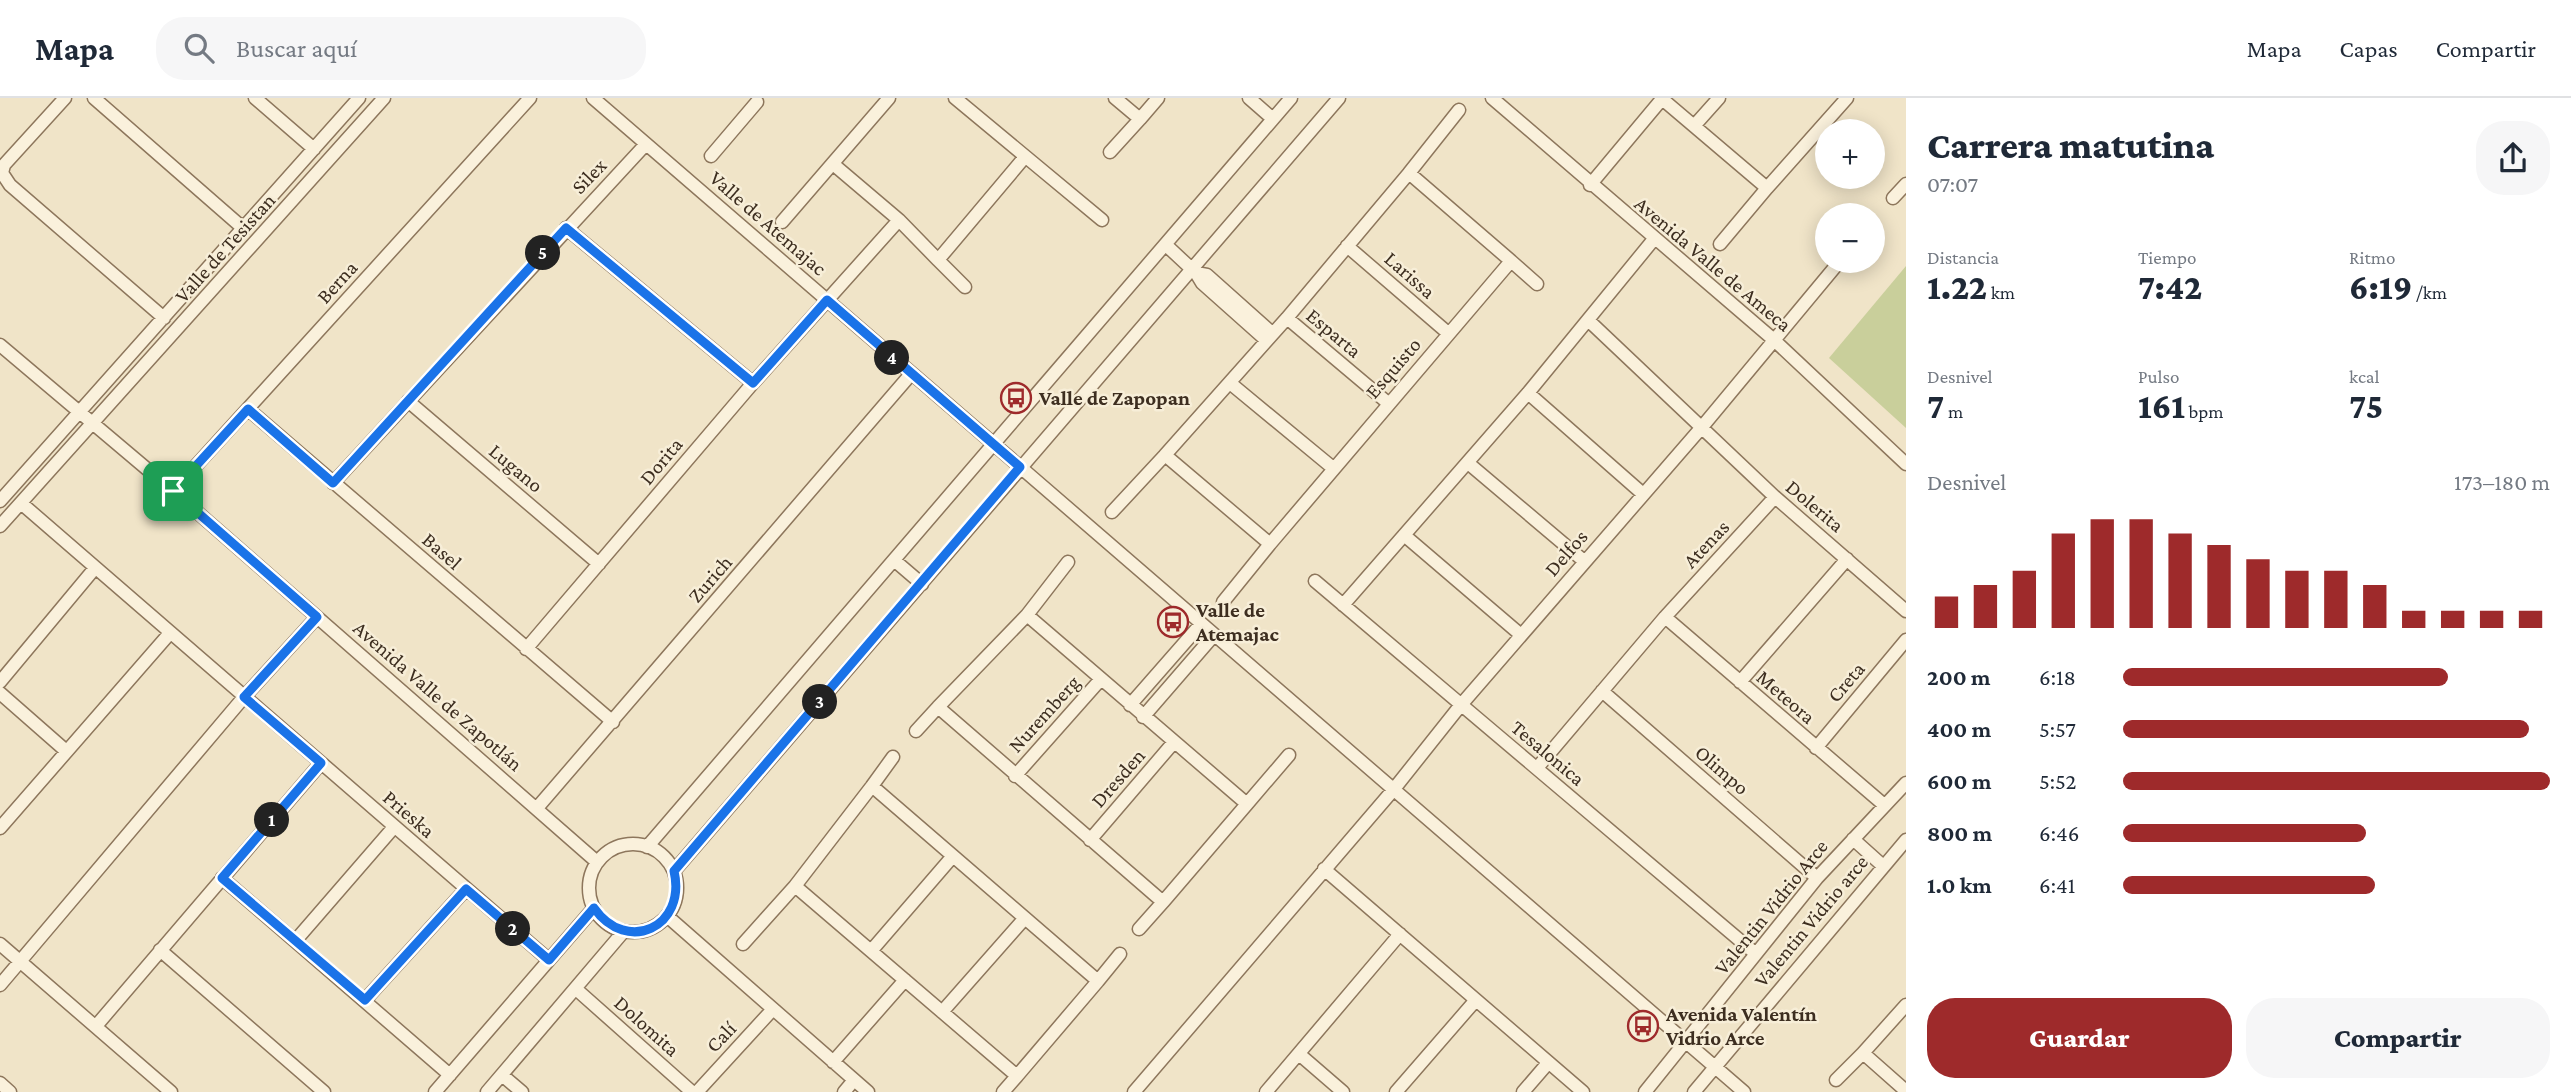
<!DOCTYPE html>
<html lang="es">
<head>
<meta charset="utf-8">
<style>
  body { margin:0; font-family:"Crimson Pro",serif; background:#f6f6f7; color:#1f2937; height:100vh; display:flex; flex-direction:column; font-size:26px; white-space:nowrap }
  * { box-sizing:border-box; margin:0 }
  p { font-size:23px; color:#747a83 }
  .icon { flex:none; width:38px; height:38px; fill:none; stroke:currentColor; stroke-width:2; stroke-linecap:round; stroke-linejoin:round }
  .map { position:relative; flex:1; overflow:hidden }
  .side { display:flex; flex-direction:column; background:#fff; width:665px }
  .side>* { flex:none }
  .tools { position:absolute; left:1815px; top:21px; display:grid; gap:14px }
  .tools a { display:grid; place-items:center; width:70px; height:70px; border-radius:50%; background:#fff; box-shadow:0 4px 18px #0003; font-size:35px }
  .pin { position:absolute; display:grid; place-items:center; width:60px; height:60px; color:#fff; margin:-30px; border-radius:14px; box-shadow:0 4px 10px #0006 }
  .km { position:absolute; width:35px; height:35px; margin:-18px; border-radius:50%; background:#222; color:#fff; font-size:19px; line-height:35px; text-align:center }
  .round { display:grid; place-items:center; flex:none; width:74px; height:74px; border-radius:28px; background:#f6f6f7 }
  .headline { display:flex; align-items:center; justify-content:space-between; height:119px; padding:0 21px }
  h1 { font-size:38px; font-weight:800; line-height:52px }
  .figures { display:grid; grid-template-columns:repeat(3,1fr); gap:10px; height:119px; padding:7px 21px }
  .figures div { display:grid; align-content:center }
  .figures b { font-size:35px; font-weight:800 }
  .figures small { font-size:19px; font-weight:400 }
  .figures p { font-size:19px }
  .chart { height:196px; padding:14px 21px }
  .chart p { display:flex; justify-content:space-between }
  .chart svg { width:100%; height:126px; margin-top:7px; stroke:#9e2a2b; stroke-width:6 }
  .cta { display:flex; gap:14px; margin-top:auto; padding:14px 21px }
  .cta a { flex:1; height:80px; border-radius:28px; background:#9e2a2b; color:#fff; font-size:28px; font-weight:800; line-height:80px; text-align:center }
  .cta a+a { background:#f6f6f7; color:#1f2937 }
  ul { padding:0 21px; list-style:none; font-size:23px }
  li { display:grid; grid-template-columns:112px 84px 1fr; align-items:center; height:52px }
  li i { height:18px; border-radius:9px; background:#9e2a2b }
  header { display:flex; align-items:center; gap:42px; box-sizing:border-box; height:98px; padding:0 35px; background:#fff; border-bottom:2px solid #e0e1e3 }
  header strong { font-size:33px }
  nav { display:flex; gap:38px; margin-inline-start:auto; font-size:24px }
  .search { width:490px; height:63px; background:#f6f6f7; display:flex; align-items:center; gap:18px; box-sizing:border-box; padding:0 24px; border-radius:28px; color:#747a83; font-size:26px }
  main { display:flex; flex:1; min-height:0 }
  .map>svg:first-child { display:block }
  .green { fill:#c9cf9b }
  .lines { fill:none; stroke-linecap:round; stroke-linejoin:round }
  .minor-casing { stroke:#8d765c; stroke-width:15 }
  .minor { stroke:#faf1dc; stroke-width:12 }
  .route-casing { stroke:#fff; stroke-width:14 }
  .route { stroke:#1a73e8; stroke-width:9 }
  .labels { text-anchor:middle; stroke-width:5; stroke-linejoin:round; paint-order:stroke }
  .street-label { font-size:21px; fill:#3d2e20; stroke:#f7eed8 }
  .poi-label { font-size:21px; font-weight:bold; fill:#3d2e20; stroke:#f7eed8; text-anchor:start }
</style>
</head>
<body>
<header>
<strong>Mapa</strong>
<div class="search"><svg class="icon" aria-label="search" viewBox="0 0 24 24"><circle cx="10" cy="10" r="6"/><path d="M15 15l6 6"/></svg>Buscar aquí</div>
<nav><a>Mapa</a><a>Capas</a><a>Compartir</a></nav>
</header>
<main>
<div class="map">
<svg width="1906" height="994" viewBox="0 0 1906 994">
  <rect width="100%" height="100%" fill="#f0e4c8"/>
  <path class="green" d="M1906,168V330L1829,260Z"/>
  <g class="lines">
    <g class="minor-casing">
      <path id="minor" d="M65,0L4,67L2,75L10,87L164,220
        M94,0L244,131
        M255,0L314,51
        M593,0L1744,994
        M955,0L1102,122
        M1115,0L1140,21L1158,0
        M1249,0L1273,21
        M1492,0L1774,242L1906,366
        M1661,0L1767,90L1847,0
        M1694,28L1719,0
        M1110,54L1140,21
        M711,58L757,4
        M833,66L899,122L938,162L1024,60
        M1409,75L1511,163L1270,446L1165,357L1287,220Z
        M1409,75L1459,12
        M1590,87L1662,1
        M1893,100L1906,86
        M782,124L889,0
        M566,130L753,285
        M1720,146L1767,90
        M1167,148L1196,175L1202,185L1266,242
        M1347,148L1448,235
        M938,162L965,189
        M1511,163L1537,186
        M1196,175L1207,177L1272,235
        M1287,220L1388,305
        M1588,222L1775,399L1906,513
        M0,247L173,393L597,764
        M1230,285L1333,370
        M1528,295L1643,396
        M408,303L599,466
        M248,311L613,624
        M1468,365L1584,463
        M333,385L646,46
        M173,393L530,0
        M0,403L359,0
        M21,405L549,862
        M1112,414L1165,357
        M0,428L384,0
        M1404,437L1521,537
        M894,462L922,486
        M1315,483L1756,856
        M1223,504L1270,446
        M1343,507L1528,295L1654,141
        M1027,517L1247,706L1163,804L938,609Z
        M1027,517L1068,464
        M1665,519L1883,706
        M526,551L753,285L899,122
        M0,584L95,470
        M1740,584L1847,461
        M1602,593L1817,780
        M0,595L65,652
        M1130,607L1201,526
        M1143,619L1214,537
        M916,633L938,609
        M1816,650L1906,542
        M1537,670L1665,519L1775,399
        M1015,678L1101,581
        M872,688L1098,883L1017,978L795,788Z
        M872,688L893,659
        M1247,706L1289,657
        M537,710L911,276
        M0,730L170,535
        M1853,741L1882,767
        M1090,742L1174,644
        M589 790a44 44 0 1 1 88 0a44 44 0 1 1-88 0Z
        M647,749L1291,0
        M1324,771L1583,994
        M674,773L1339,0
        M222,780L450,977
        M667,818L868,994
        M1139,831L1163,804
        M296,842L394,729
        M0,846L171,994
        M743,846L795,788
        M160,852L324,994
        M871,853L953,758
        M1098,883L1120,856
        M0,887L244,599L317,519
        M576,891L692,994
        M365,902L466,791
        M1906,907L1863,955L1906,993
        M942,914L1025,820
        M96,928L321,665
        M1299,956L1343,994
        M833,964L905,882
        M502,977L522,994
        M1836,982L1863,955
        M0,985L10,994
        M435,994L594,810
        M487,994L624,833
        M697,994L773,911
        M844,994L854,982
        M1003,994L1017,978
        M1134,994L1394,691L1460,608L1702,329L1840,163
        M1266,994L1400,836
        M1396,994L1475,903
        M1523,994L1548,965
        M1645,994L1817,780L1906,685
        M1694,994L1906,742"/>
    </g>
    <use href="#minor" class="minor"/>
  </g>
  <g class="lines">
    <g class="route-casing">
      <path id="route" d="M566,130L753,285L827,202L1020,369L674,773C687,829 627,857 594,810L549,862L466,791L365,902L222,780L321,665L244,599L317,519L173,393L248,311L333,385Z"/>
    </g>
    <use href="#route" class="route"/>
  </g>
  <defs>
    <g id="bus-ring" transform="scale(1.575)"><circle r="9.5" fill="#f7eed8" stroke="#9e2a2b" stroke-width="1.5"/><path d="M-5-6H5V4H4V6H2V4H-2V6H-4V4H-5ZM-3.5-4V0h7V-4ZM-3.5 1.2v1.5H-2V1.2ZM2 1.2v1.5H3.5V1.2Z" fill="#9e2a2b"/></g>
  </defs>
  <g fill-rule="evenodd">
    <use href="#bus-ring" x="1016" y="300"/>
    <use href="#bus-ring" x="1173" y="524"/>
    <use href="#bus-ring" x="1643" y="928"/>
  </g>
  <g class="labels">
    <g class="street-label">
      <text transform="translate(589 78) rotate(-46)" y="7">Silex</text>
      <text transform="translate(768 125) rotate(41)" y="7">Valle de Atemajac</text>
      <text transform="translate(225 150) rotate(-48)" y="7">Valle de Tesistan</text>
      <text transform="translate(1713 166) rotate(40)" y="7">Avenida Valle de Ameca</text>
      <text transform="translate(1410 177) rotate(41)" y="7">Larissa</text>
      <text transform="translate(337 184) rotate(-48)" y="7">Berna</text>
      <text transform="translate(1334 235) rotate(40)" y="7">Esparta</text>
      <text transform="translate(1393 270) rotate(-49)" y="7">Esquisto</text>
      <text transform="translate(661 363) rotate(-50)" y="7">Dorita</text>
      <text transform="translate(516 370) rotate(40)" y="7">Lugano</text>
      <text transform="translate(1815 408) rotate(40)" y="7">Dolerita</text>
      <text transform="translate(1706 446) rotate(-47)" y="7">Atenas</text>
      <text transform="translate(442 453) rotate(41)" y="7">Basel</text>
      <text transform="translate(1566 455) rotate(-49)" y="7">Delfos</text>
      <text transform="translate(710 481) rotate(-49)" y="7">Zurich</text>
      <text transform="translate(1846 584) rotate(-50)" y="7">Creta</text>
      <text transform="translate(438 598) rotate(41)" y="7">Avenida Valle de Zapotlán</text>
      <text transform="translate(1786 599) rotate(41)" y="7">Meteora</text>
      <text transform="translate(1044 616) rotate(-48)" y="7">Nuremberg</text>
      <text transform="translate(1548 655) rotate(40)" y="7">Tesalonica</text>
      <text transform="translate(1722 672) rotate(41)" y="7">Olimpo</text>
      <text transform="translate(1118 680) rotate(-49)" y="7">Dresden</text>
      <text transform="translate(409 716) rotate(41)" y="7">Prieska</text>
      <text transform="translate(1771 809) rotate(-51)" y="7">Valentin Vidrio Arce</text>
      <text transform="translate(1811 823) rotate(-50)" y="7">Valentin Vidrio arce</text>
      <text transform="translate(647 928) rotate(42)" y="7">Dolomita</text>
      <text transform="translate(721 939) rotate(-47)" y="7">Calí</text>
    </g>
    <g class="poi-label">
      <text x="1039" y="307">Valle de Zapopan</text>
      <text x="1196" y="519">Valle de<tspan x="1196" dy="24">Atemajac</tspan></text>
      <text x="1666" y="923">Avenida Valentín<tspan x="1666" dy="24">Vidrio Arce</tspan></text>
    </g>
  </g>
</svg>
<div class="tools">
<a>+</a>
<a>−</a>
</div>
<div class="pin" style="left:173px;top:393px;background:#1e9e55"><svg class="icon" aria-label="arrive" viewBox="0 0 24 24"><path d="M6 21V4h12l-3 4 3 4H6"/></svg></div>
<b class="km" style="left:272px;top:722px">1</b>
<b class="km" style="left:513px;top:831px">2</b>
<b class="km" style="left:820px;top:604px">3</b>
<b class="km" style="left:892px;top:260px">4</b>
<b class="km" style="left:543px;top:155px">5</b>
</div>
<section class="side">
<div class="headline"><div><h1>Carrera matutina</h1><p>07:07</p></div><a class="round"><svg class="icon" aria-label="share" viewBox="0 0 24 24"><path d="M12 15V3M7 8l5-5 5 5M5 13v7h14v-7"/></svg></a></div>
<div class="figures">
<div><p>Distancia</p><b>1.22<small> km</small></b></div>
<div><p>Tiempo</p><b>7:42</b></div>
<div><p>Ritmo</p><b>6:19<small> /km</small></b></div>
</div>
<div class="figures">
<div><p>Desnivel</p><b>7<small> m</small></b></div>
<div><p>Pulso</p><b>161<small> bpm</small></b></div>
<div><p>kcal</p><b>75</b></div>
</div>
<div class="chart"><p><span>Desnivel</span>173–180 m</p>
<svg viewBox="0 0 160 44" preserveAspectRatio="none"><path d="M5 44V33M15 44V29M25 44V24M35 44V11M45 44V6M55 44V6M65 44V11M75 44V15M85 44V20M95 44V24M105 44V24M115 44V29M125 44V38M135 44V38M145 44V38M155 44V38"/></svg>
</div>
<ul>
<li><b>200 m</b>6:18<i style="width:76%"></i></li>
<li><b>400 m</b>5:57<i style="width:95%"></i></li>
<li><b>600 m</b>5:52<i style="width:100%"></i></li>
<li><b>800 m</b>6:46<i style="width:57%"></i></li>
<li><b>1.0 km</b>6:41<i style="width:59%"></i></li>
</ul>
<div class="cta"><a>Guardar</a><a>Compartir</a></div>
</section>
</main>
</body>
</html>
